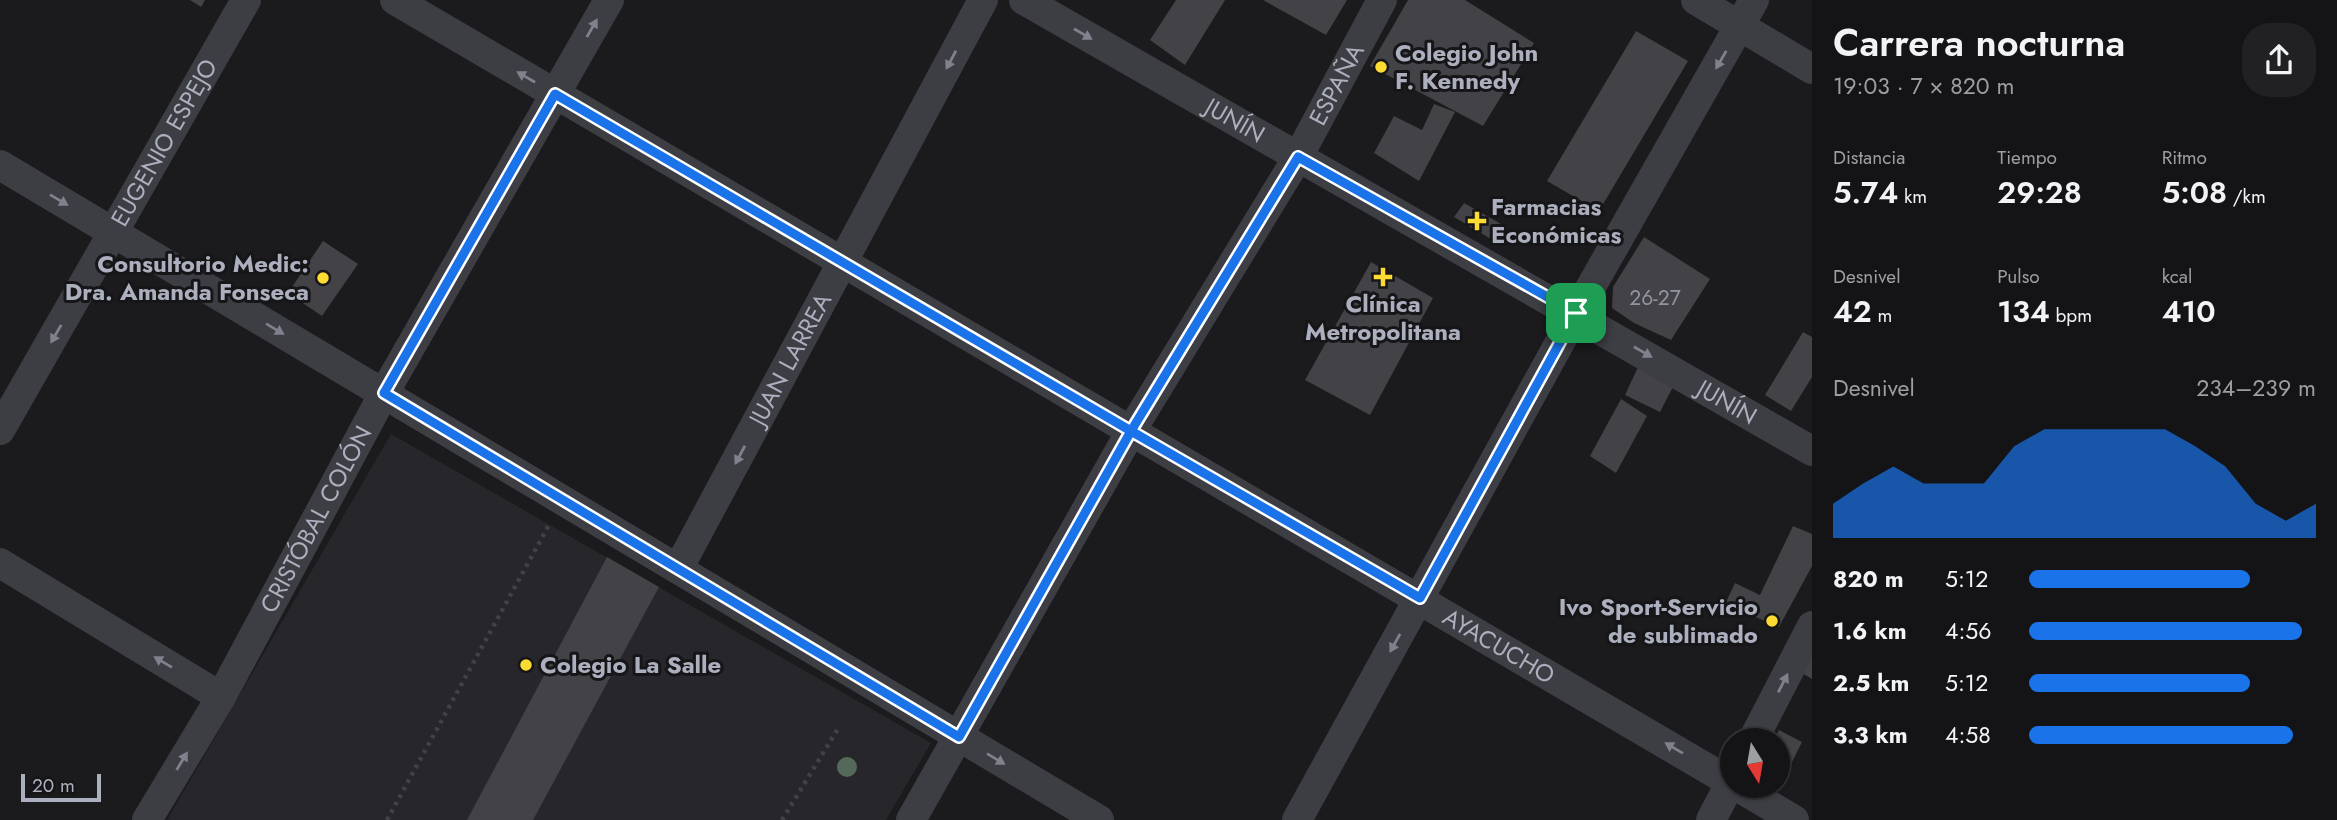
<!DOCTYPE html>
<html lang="es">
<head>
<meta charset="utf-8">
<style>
  body { margin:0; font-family:Jost,sans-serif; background:#212123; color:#f1f3f6; height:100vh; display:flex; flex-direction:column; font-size:26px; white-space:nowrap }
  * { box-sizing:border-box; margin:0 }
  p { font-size:23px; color:#9d9ea1 }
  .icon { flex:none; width:38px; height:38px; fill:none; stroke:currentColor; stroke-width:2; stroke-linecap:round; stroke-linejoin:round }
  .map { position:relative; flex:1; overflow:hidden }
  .panel { display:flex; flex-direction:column; background:#141416; width:525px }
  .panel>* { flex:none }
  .needle { width:46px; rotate:169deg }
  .tools { position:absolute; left:1720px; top:728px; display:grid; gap:14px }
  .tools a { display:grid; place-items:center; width:70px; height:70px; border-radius:50%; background:#141416; box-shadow:0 2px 5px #0004,0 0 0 2px #333335; font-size:35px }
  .scale { position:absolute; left:21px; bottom:18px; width:80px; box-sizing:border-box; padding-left:7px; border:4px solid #acafbd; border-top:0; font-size:19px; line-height:24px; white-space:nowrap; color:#acafbd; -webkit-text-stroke:5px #161518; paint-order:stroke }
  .pin { position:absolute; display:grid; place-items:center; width:60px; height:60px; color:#fff; margin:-30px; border-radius:14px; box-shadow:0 4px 10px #0006 }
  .round { display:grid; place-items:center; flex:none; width:74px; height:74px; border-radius:28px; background:#212123 }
  .headline { display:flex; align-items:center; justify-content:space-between; height:119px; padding:0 21px }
  h1 { font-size:38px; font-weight:600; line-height:52px }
  .metrics { display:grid; grid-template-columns:repeat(3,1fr); gap:10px; height:119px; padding:7px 21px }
  .metrics div { display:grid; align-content:center }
  .metrics b { font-size:30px; font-weight:600 }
  .metrics small { font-size:19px; font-weight:400 }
  .metrics p { font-size:19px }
  .chart { height:196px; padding:14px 21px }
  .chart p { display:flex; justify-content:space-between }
  .chart svg { width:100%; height:126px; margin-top:7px; fill:#1a73e8; opacity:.7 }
  ul { padding:0 21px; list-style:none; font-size:23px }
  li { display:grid; grid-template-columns:112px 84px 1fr; align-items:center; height:52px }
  li i { height:18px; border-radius:9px; background:#1a73e8 }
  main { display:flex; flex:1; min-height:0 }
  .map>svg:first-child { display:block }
  .built { fill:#27262a }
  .building { fill:#424247 }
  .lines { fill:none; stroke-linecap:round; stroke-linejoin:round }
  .path { stroke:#414249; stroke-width:4.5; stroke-dasharray:3.5 5; stroke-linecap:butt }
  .minor { stroke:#3d3d44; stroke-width:30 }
  .tree { fill:#54695a }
  .oneway { fill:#80818d }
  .route-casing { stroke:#fff; stroke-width:14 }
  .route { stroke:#1a73e8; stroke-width:9 }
  .poi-dot { fill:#fcdb33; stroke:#161518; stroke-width:2.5 }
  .labels { text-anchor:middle; stroke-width:6; stroke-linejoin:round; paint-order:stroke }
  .number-label { font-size:21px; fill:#9294a0 }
  .poi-label { font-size:24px; font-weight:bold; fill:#acafbd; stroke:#161518; text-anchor:start }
  .street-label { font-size:24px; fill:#acafbd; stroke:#161518 }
</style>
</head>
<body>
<main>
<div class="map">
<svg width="1812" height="820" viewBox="0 0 1812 820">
  <rect width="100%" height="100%" fill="#1b1a1d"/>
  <path class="built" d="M391,434L931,743L886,820H167Z"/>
  <path class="building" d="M190,0H205L201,7Z
    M1176,0H1225L1185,65L1150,40Z
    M1263,0H1347L1326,35Z
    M1408,0H1465L1534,43L1483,126L1370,66Z
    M1636,31L1688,61L1599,211L1547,181Z
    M1434,104L1455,112L1419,181L1374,153L1394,116L1422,130Z
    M1464,203L1501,224L1491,239L1454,217Z
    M1644,237L1710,279L1671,340L1634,323L1612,308L1613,287Z
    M323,241L358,264L322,316L288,293Z
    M1371,262L1433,298L1370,415L1305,380Z
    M1803,332L1812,337V377L1791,411L1765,395Z
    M1638,367L1674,385L1660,412L1625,395Z
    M1621,399L1647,416L1616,473L1590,456Z
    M1793,526L1812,534V566L1779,627L1725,604L1735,583L1760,595Z
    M607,557L659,587L533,820H467Z
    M1812,657V679L1802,673Z
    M1779,730L1802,742L1784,778L1778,776V740H1774Z"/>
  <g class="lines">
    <path class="path" d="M387,820L550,523
      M782,820L839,727"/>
    <g class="minor">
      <path id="s1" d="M395,0L1732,783"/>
      <path id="s2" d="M1024,0L1812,451"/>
      <path d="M1696,0L1812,69"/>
      <path d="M0,165L1099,820"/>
      <path id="s3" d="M0,430L246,0"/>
      <path d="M0,563L221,697"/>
      <path id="s4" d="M678,569L983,0"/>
      <path d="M1753,740L1812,626"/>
      <path d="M1737,786L1794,820"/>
      <path id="s5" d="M147,820L221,697L384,393L609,0"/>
      <path id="s6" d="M911,820L1131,431L1298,157L1382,0"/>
      <path d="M1297,820L1576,313L1754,0"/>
      <path d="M1711,820L1732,780"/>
    </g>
  </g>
  <circle class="tree" cx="847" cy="767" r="10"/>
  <defs><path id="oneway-solid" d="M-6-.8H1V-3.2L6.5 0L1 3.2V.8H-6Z" transform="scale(1.75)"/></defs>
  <g class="oneway">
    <use href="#oneway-solid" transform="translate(592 28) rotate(-60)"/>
    <use href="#oneway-solid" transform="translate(1083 34) rotate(30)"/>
    <use href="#oneway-solid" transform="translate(951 60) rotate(118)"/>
    <use href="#oneway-solid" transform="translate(1721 60) rotate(120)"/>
    <use href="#oneway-solid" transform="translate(526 77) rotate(-150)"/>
    <use href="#oneway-solid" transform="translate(59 200) rotate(31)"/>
    <use href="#oneway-solid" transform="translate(275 329) rotate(31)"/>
    <use href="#oneway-solid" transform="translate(56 334) rotate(120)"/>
    <use href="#oneway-solid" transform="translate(1643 352) rotate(30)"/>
    <use href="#oneway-solid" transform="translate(740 455) rotate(118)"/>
    <use href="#oneway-solid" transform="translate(1395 643) rotate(119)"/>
    <use href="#oneway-solid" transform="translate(163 662) rotate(-149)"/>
    <use href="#oneway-solid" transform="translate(1783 683) rotate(-63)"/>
    <use href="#oneway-solid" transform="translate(1674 748) rotate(-149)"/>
    <use href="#oneway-solid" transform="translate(996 759) rotate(31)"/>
    <use href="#oneway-solid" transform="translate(182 761) rotate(-59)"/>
  </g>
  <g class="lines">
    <g class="route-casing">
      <path id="route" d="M1576,313L1298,157L1131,431L555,94L384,393L959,737L1131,431L1420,598L1576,313"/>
    </g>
    <use href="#route" class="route"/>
  </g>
  <g class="poi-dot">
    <circle cx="1381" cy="67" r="7"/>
    <path d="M1473.5 210.5h7v7h7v7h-7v7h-7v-7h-7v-7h7z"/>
    <path d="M1379.5 266.5h7v7h7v7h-7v7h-7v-7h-7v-7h7z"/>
    <circle cx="323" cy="278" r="7"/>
    <circle cx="1772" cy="621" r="7"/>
    <circle cx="526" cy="665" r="7"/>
  </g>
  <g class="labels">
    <g class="number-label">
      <text x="1655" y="305">26-27</text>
    </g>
    <g class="poi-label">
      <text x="1395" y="61">Colegio John<tspan x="1395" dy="28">F. Kennedy</tspan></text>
      <text x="1491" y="215">Farmacias<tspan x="1491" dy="28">Económicas</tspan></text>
      <text x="309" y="272" text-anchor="end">Consultorio Medic:<tspan x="309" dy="28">Dra. Amanda Fonseca</tspan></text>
      <text x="1383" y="312" text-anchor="middle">Clínica<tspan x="1383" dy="28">Metropolitana</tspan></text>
      <text x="1758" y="615" text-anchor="end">Ivo Sport-Servicio<tspan x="1758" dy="28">de sublimado</tspan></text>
      <text x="540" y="673">Colegio La Salle</text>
    </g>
    <g class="street-label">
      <text dy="8" stroke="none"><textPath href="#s6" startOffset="850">ESPAÑA</textPath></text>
      <text dy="8" stroke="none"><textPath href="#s2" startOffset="243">JUNÍN</textPath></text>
      <text dy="8" stroke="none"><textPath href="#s3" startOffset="331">EUGENIO ESPEJO</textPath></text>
      <text dy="8" stroke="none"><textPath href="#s4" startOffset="238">JUAN LARREA</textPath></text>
      <text dy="8" stroke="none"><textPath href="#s2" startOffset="810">JUNÍN</textPath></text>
      <text dy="8" stroke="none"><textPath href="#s5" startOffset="345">CRISTÓBAL COLÓN</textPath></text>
      <text dy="8" stroke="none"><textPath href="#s1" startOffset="1279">AYACUCHO</textPath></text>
    </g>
  </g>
</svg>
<div class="tools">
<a><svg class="needle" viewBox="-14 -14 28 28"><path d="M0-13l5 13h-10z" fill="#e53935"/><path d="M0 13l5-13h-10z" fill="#9d9ea1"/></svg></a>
</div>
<div class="scale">20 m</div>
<div class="pin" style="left:1576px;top:313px;background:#1e9e55"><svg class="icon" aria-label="arrive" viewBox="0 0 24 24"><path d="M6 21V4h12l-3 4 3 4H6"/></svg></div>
</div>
<section class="panel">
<div class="headline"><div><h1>Carrera nocturna</h1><p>19:03 · 7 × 820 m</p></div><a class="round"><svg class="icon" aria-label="share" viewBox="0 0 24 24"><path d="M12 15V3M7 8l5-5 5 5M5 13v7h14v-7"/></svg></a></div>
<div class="metrics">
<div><p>Distancia</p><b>5.74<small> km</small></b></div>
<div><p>Tiempo</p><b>29:28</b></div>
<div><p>Ritmo</p><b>5:08<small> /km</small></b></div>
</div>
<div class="metrics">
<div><p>Desnivel</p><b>42<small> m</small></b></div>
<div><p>Pulso</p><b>134<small> bpm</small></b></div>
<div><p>kcal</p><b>410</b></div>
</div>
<div class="chart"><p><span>Desnivel</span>234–239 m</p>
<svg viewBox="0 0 160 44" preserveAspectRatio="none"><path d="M0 44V32L10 25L20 19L30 25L40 25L50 25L60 12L70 6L80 6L90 6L100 6L110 6L120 12L130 19L140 32L150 38L160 32V44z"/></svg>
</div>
<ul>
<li><b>820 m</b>5:12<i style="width:77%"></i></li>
<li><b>1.6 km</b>4:56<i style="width:95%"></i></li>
<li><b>2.5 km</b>5:12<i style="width:77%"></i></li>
<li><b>3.3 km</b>4:58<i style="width:92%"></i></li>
</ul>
</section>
</main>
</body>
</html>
